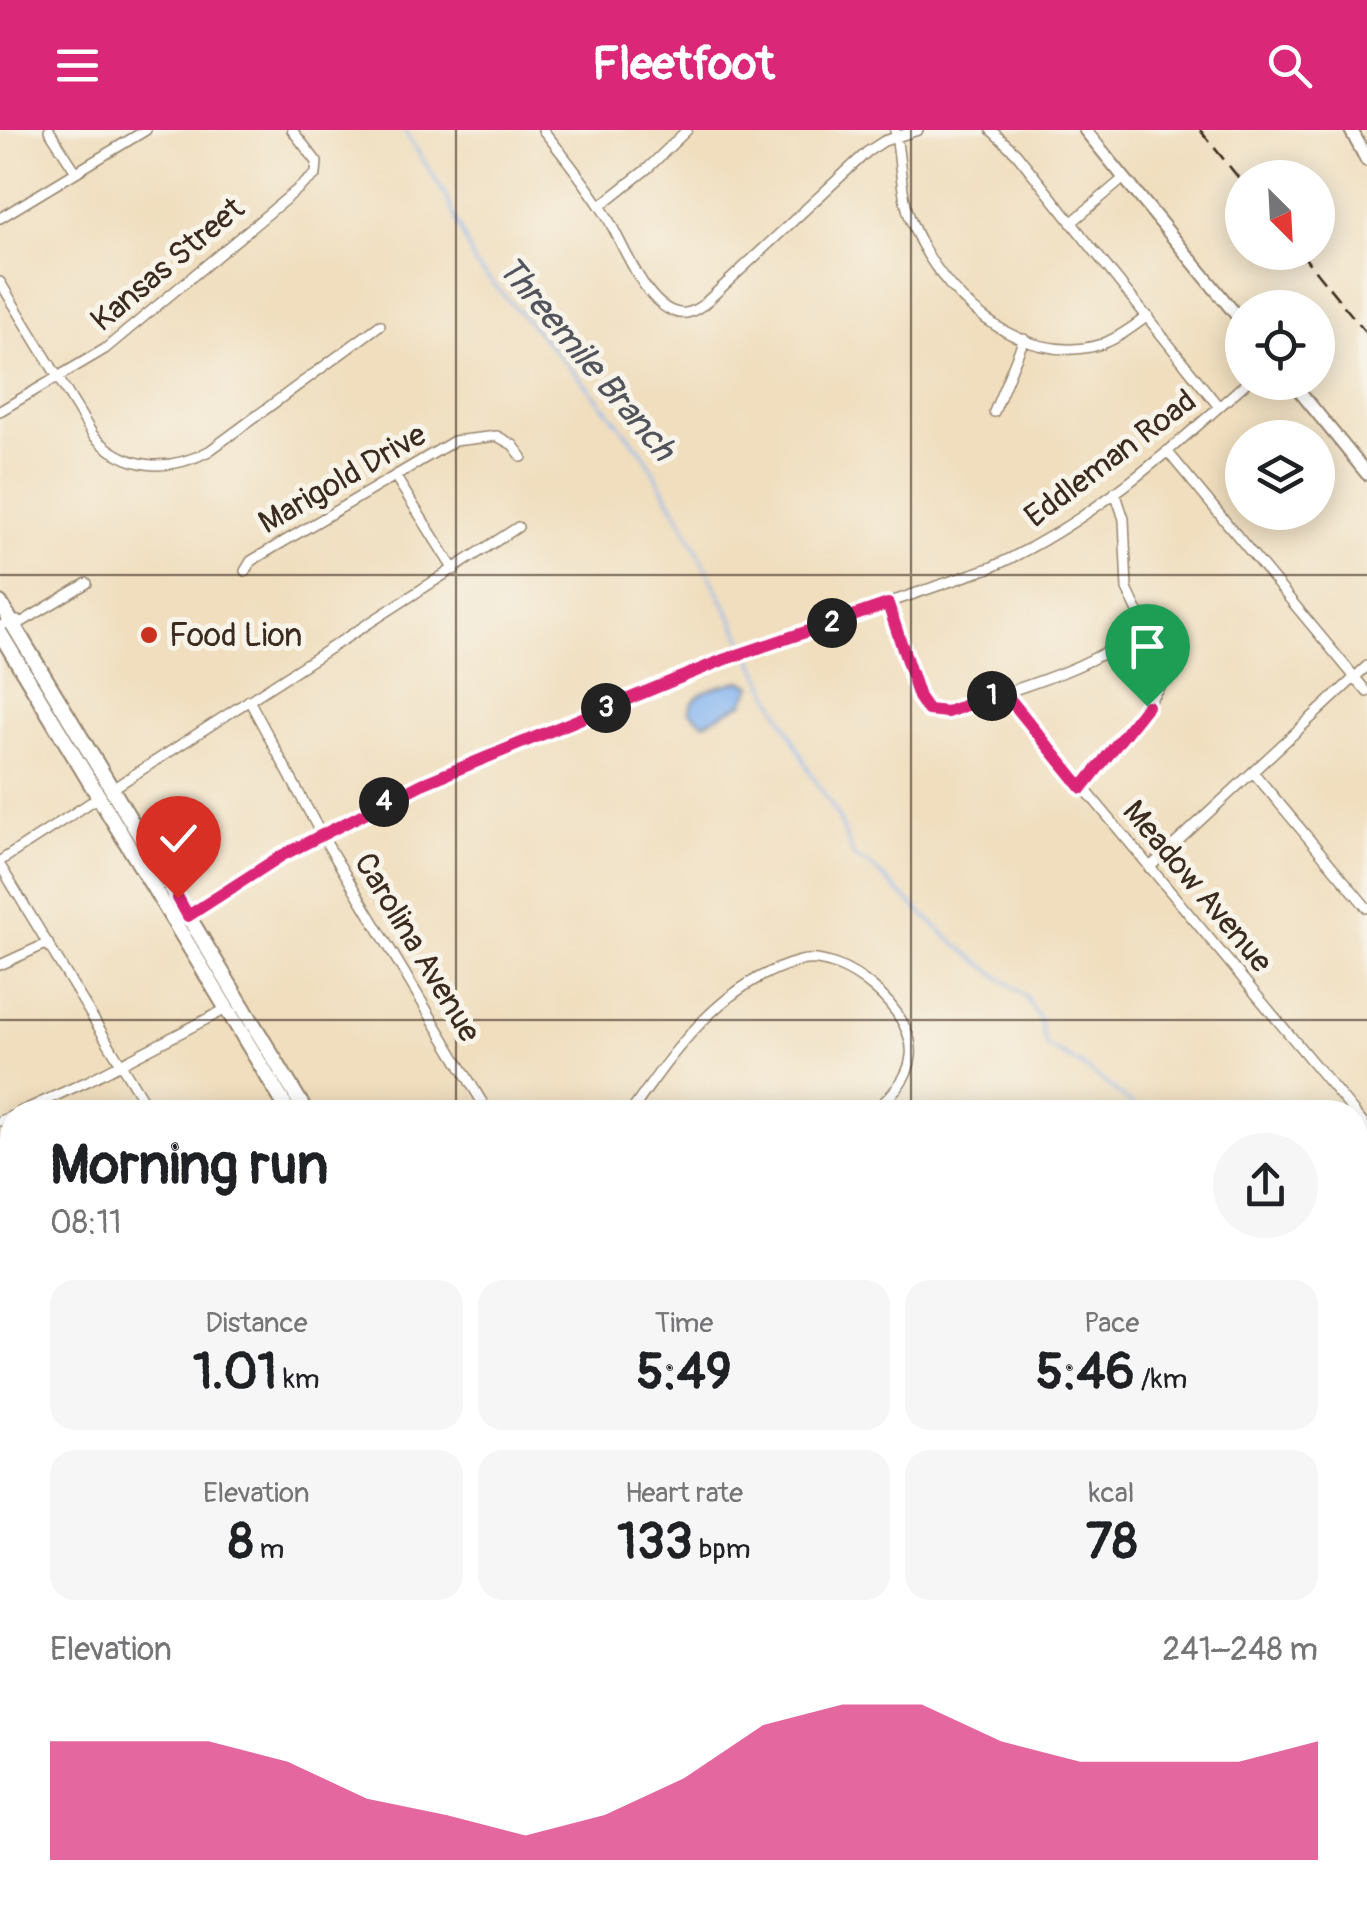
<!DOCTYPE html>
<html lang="en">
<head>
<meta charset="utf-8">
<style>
  body { margin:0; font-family:Pangolin,sans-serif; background:#f6f6f6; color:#202124; height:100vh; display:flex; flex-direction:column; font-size:38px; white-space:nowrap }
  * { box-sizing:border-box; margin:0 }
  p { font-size:32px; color:#757577 }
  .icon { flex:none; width:55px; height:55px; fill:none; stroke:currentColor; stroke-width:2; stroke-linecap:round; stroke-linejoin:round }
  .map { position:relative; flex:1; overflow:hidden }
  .sheet { position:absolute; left:0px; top:970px; width:1368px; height:810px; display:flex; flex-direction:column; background:#fff; border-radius:40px 40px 0 0; box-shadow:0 5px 25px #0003 }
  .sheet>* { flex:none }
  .needle { width:65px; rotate:156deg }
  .fabs { position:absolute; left:1225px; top:30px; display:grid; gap:20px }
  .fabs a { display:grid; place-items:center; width:110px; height:110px; border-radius:50%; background:#fff; box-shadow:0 5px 25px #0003; font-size:50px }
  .pin { position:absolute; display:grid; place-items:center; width:85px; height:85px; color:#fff; margin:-102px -42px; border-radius:50% 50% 50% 0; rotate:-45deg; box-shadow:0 0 10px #0007 }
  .pin .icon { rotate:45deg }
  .km { position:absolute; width:50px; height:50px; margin:-25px; border-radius:50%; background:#222; color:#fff; font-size:28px; line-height:50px; text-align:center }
  .round { display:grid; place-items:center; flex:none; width:105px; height:105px; border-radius:52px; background:#f6f6f6 }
  .summary { display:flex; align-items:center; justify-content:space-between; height:170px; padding:0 50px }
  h1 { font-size:55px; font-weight:700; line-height:75px }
  .figures { display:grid; grid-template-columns:repeat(3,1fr); gap:15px; height:170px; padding:10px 50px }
  .figures div { display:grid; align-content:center; border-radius:25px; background:#f6f6f6; text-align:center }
  .figures b { font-size:50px; font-weight:700 }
  .figures small { font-size:28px; font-weight:400 }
  .figures p { font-size:28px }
  .chart { height:280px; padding:20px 50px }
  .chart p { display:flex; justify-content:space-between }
  .chart svg { width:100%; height:180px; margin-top:10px; fill:#db2777; opacity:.7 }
  header { display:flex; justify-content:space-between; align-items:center; height:130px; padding:0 50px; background:#db2777; color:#fff; font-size:45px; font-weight:700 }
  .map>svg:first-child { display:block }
  .water { fill:#86b6f1; stroke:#607088; stroke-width:2.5 }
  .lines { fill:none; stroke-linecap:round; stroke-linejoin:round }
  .stream { stroke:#86b6f1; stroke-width:2.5 }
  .minor-casing { stroke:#96846e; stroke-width:12 }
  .tertiary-casing { stroke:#96846e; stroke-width:15 }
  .secondary-casing { stroke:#96846e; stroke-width:16 }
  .primary-casing { stroke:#96846e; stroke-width:18 }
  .minor { stroke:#fff; stroke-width:9 }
  .tertiary { stroke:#fff; stroke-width:11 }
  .secondary { stroke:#fff; stroke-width:12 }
  .primary { stroke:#fff; stroke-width:14 }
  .rail { stroke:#3b2a1e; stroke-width:2.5; stroke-dasharray:15 8; stroke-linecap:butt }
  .route-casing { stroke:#fff; stroke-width:20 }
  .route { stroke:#db2777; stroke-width:12 }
  .grid { fill:none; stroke:#3b2a1e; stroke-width:2.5; stroke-opacity:0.55 }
  .poi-dot { fill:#c8321e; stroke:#f7f3e8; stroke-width:4 }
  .labels { text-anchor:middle; stroke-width:10; stroke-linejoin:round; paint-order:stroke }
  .street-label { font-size:32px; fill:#3b2a1e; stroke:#f7f3e8 }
  .poi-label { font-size:32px; fill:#3b2a1e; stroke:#f7f3e8; text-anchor:start }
  .water-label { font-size:35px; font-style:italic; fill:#52545d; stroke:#f7f3e8 }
</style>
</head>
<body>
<header><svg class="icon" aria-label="menu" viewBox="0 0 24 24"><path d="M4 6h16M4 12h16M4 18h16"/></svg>Fleetfoot<svg class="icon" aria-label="search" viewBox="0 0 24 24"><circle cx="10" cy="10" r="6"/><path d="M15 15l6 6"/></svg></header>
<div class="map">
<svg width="1367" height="1780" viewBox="0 0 1367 1780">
  <rect width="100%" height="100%" fill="#f7f3e8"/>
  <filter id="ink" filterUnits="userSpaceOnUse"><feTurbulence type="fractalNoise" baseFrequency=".01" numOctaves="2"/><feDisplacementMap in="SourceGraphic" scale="20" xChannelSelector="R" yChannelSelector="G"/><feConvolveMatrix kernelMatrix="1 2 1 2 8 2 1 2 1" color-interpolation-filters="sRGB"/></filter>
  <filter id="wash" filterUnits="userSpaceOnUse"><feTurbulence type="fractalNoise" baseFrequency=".0048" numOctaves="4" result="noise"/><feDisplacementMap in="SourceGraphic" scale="40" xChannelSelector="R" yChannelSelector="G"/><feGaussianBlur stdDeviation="2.25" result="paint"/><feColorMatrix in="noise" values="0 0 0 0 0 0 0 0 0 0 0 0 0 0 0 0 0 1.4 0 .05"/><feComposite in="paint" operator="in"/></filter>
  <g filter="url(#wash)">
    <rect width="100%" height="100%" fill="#f0debe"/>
    <path class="water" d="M740,551L752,555L743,573L704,593L689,581C694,559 721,556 740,551Z"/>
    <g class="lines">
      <path class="stream" d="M404,0L446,66L475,134L586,255L643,323L684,395L747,518
        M750,525L811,644L837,684L854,727L871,736L953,812L1026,867L1040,890L1046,916C1082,932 1112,958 1142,982
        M1355,1146L1367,1156
        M373,1780L375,1768"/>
    </g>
  </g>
  <g filter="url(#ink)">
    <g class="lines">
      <g class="minor-casing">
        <path id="minor" d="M49,0L76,42
          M543,0C565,27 585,53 604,82C621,108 643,173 675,182C687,186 695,180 704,174L867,22L884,11L918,0
          M895,0C901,30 900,62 911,91C938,162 1020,240 1102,214C1119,208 1134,196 1148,186
          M991,0L1016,23L1219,277
          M600,76L648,38L687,0
          M0,88L146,0
          M1071,93L1124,48
          M0,152L93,305C126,340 167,343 209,321L380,195
          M0,281L105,219L316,44L317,32L292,0
          M994,282L1024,209
          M1167,321L1367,562
          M395,346L454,440
          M245,441L251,431L454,311L497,306L513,315L522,327
          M888,474L919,567C928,584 939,585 956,580C1019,556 1097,540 1146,492
          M0,497L10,490L22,492L87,453
          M1004,562L1354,982
          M249,570L321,704L488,982
          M1253,642L1367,778
          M1082,658L1123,609L1168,544L1166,521L1137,480L1127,459L1124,389L1115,362
          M112,659L518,397
          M0,731L99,667
          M0,735L150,982
          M1149,738L1367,536
          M187,787L321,704L422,655L723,530L992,437C1088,394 1169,322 1247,252
          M0,835L48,813
          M20,982L88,951L228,878
          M631,982C674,920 723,851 800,831C843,820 916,882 911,926C909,949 889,968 873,982
          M1355,984L1367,998
          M0,991L12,986
          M1355,1406L1367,1423
          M1355,1454L1367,1443
          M1355,1634L1367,1621
          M1355,1681L1367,1693
          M219,1768L216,1771L226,1780
          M528,1768L529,1780
          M578,1768L581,1780
          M1282,1768L1296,1780
          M12,1780L50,1768
          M290,1780L300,1768
          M1045,1780L1058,1768
          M1216,1780L1228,1768"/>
      </g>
      <g class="tertiary-casing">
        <path id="tertiary" d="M1085,0L1242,192
          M1292,252L1367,344
          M971,1768L1010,1780"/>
      </g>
      <g class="secondary-casing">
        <path id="secondary" d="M1351,0L1367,30
          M1355,1019L1367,1006"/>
      </g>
      <g class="primary-casing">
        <path id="primary" d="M0,473L306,982
          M0,503L289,982
          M0,1076L12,1077
          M748,1768L753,1780
          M765,1768L770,1780
          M1027,1768L1038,1780
          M986,1773L1001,1768"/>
      </g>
      <use href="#minor" class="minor"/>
      <use href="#tertiary" class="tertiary"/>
      <use href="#secondary" class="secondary"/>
      <use href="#primary" class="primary"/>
      <path class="rail" d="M1200,0L1242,52
        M1300,122L1367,204"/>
    </g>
  </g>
  <g class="lines" filter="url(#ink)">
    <g class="route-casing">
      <path id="route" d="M178,768L188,786L281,726L422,654L723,530L888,474L919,567L928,580L947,582L1004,562L1082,658L1147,576"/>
    </g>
    <use href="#route" class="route"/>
  </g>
  <path class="grid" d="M456,0V982M911,0V982M0,445H1367M0,890H1367M0,1335H12M1355,1335H1367M456,1768V1780M911,1768V1780"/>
  <circle class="poi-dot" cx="149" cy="505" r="10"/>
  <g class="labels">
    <g class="street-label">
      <text transform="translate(167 134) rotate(-40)" y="11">Kansas Street</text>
      <text transform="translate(1110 328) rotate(-37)" y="11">Eddleman Road</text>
      <text transform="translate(342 348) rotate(-30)" y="11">Marigold Drive</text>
      <text transform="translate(1198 756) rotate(50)" y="11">Meadow Avenue</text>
      <text transform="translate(418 817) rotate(59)" y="11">Carolina Avenue</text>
    </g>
    <g class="poi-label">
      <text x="169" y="516">Food Lion</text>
    </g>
    <g class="water-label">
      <text transform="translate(587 228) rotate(50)" y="12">Threemile Branch</text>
    </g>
  </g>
</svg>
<div class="fabs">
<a><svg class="needle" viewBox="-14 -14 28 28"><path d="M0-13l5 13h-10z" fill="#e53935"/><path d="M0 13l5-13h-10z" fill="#757577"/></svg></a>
<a><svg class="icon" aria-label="locate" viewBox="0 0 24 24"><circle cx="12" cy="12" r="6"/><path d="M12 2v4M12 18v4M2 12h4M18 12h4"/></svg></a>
<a><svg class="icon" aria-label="layers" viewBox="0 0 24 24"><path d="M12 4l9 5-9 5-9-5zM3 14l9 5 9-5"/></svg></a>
</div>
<div class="pin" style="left:1147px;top:576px;background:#1e9e55"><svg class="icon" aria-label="arrive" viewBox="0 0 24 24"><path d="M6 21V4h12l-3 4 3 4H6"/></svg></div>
<div class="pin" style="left:178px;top:768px;background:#d93025"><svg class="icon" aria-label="check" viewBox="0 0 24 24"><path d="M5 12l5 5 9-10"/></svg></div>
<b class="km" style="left:992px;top:566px">1</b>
<b class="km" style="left:832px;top:493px">2</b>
<b class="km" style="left:606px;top:578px">3</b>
<b class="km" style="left:384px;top:672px">4</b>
<section class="sheet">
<div class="summary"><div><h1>Morning run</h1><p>08:11</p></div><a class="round"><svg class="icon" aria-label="share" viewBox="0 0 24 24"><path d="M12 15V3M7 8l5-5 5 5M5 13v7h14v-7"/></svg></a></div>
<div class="figures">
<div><p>Distance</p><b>1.01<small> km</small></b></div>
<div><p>Time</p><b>5:49</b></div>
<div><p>Pace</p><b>5:46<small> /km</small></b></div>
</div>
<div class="figures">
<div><p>Elevation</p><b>8<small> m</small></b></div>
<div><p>Heart rate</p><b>133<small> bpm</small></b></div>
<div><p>kcal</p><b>78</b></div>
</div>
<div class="chart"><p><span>Elevation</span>241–248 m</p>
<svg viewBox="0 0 160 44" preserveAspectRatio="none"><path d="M0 44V15L10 15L20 15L30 20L40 29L50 33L60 38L70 33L80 24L90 11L100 6L110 6L120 15L130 20L140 20L150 20L160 15V44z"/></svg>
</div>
</section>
</div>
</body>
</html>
